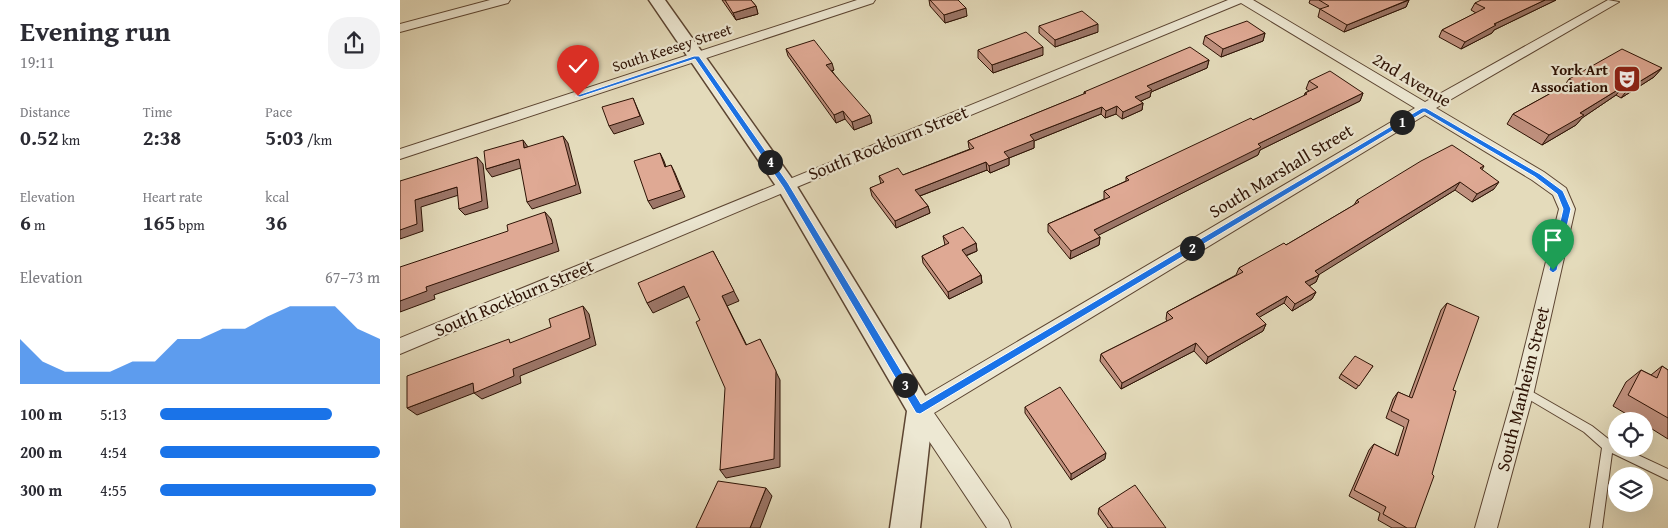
<!DOCTYPE html>
<html lang="en">
<head>
<meta charset="utf-8">
<style>
  body { margin:0; font-family:"Gentium Book Plus",serif; background:#f2f2f3; color:#2b2b33; height:100vh; display:flex; flex-direction:column; font-size:19px; white-space:nowrap }
  * { box-sizing:border-box; margin:0 }
  p { font-size:16px; color:#7c7c81 }
  .icon { flex:none; width:28px; height:28px; fill:none; stroke:currentColor; stroke-width:2; stroke-linecap:round; stroke-linejoin:round }
  .map { position:relative; flex:1; overflow:hidden }
  .panel { display:flex; flex-direction:column; background:#fff; width:400px }
  .panel>* { flex:none }
  .tools { position:absolute; left:1208px; top:412px; display:grid; gap:10px }
  .tools a { display:grid; place-items:center; width:45px; height:45px; border-radius:50%; background:#fff; box-shadow:0 5px 20px #0002; font-size:25px }
  .pin { position:absolute; display:grid; place-items:center; width:42px; height:42px; color:#fff; margin:-51px -21px; border-radius:50% 50% 50% 0; rotate:-45deg; box-shadow:0 0 5px #0007 }
  .pin .icon { rotate:45deg }
  .km { position:absolute; width:25px; height:25px; margin:-12px; border-radius:50%; background:#222; color:#fff; font-size:14px; line-height:25px; text-align:center }
  .round { display:grid; place-items:center; flex:none; width:52px; height:52px; border-radius:20px; background:#f2f2f3 }
  .summary { display:flex; align-items:center; justify-content:space-between; height:85px; padding:0 20px }
  h1 { font-size:28px; font-weight:600; line-height:38px }
  .figures { display:grid; grid-template-columns:repeat(3,1fr); gap:8px; height:85px; padding:5px 20px }
  .figures div { display:grid; align-content:center }
  .figures b { font-size:21px; font-weight:600 }
  .figures small { font-size:14px; font-weight:400 }
  .figures p { font-size:14px }
  .chart { height:140px; padding:10px 20px }
  .chart p { display:flex; justify-content:space-between }
  .chart svg { width:100%; height:90px; margin-top:5px; fill:#1a73e8; opacity:.7 }
  ul { padding:0 20px; list-style:none; font-size:16px }
  li { display:grid; grid-template-columns:80px 60px 1fr; align-items:center; height:38px }
  li i { height:12px; border-radius:6px; background:#1a73e8 }
  main { display:flex; flex:1; min-height:0 }
  .map>svg:first-child { display:block }
  .lines { fill:none; stroke-linecap:round; stroke-linejoin:round }
  .service-casing { stroke:#5c4532; stroke-width:2 }
  .minor-casing { stroke:#5c4532; stroke-width:2 }
  .tertiary-casing { stroke:#5c4532; stroke-width:3 }
  .service { fill:#ede8d3; fill-rule:evenodd }
  .minor { fill:#ede8d3; fill-rule:evenodd }
  .tertiary { fill:#ede8d3; fill-rule:evenodd }
  .wall { fill:#c0917f; stroke:#2e1305 }
  .shaded-wall { fill:#9c7668; stroke:#2e1305 }
  .building { fill:#dfa994; stroke:#2e1305 }
  .route { fill:#1a73e8; stroke:#fff }
  .labels { text-anchor:middle; stroke-width:4.5; stroke-linejoin:round; paint-order:stroke }
  .far-street-label { font-size:15px; fill:#2e1305; stroke:#ede8d3 }
  .far-poi-label { font-size:15px; font-weight:bold; fill:#2e1305; stroke:#ede8d3; text-anchor:end }
  .street-label { font-size:18px; fill:#2e1305; stroke:#ede8d3 }
</style>
</head>
<body>
<main>
<section class="panel">
<div class="summary"><div><h1>Evening run</h1><p>19:11</p></div><a class="round"><svg class="icon" aria-label="share" viewBox="0 0 24 24"><path d="M12 15V3M7 8l5-5 5 5M5 13v7h14v-7"/></svg></a></div>
<div class="figures">
<div><p>Distance</p><b>0.52<small> km</small></b></div>
<div><p>Time</p><b>2:38</b></div>
<div><p>Pace</p><b>5:03<small> /km</small></b></div>
</div>
<div class="figures">
<div><p>Elevation</p><b>6<small> m</small></b></div>
<div><p>Heart rate</p><b>165<small> bpm</small></b></div>
<div><p>kcal</p><b>36</b></div>
</div>
<div class="chart"><p><span>Elevation</span>67–73 m</p>
<svg viewBox="0 0 160 44" preserveAspectRatio="none"><path d="M0 44V22L10 33L20 38L30 38L40 38L50 33L60 33L70 22L80 22L90 17L100 17L110 11L120 6L130 6L140 6L150 17L160 22V44z"/></svg>
</div>
<ul>
<li><b>100 m</b>5:13<i style="width:78%"></i></li>
<li><b>200 m</b>4:54<i style="width:100%"></i></li>
<li><b>300 m</b>4:55<i style="width:98%"></i></li>
</ul>
</section>
<div class="map">
<svg width="1268" height="528" viewBox="0 0 1268 528">
  <rect width="100%" height="100%" fill="#e4dbbb"/>
  <filter id="stains"><feTurbulence type="fractalNoise" baseFrequency=".004" numOctaves="4"/><feColorMatrix values="0 0 0 0 .2 0 0 0 0 .09 0 0 0 0 .02 0 0 0 .5 -.17"/></filter>
  <radialGradient id="worn" r=".72"><stop offset=".6" stop-color="#630" stop-opacity="0"/><stop offset="1" stop-color="#630" stop-opacity=".3"/></radialGradient>
  <g class="lines">
    <g class="service-casing">
      <path id="service" d="M1124,387L1192,426L1216,445V449H1225L1268,469V480L1212,453L1202,528H1190L1202,448L1184,432L1120,394L1119,391L1120,388Z"/>
    </g>
    <g class="minor-casing">
      <path id="minor" d="M90,0H110L108,3L0,32V24Z
        M457,0H475L473,3L0,159V149Z
        M828,0H853L1025,102L1208,0L1219,2L1036,108L1144,172L1166,188L1175,209L1134,391L1097,528H1075L1114,391L1159,209L1153,195L1132,180L1025,115L534,413L608,520L611,528H587L513,417L510,410L513,403L1015,108L841,3L392,189L0,354V338Z"/>
    </g>
    <g class="tertiary-casing">
      <path id="tertiary" d="M249,0H265L393,180L529,402L533,410L520,528H490L507,411L378,189Z"/>
    </g>
    <use href="#service" class="service"/>
    <use href="#minor" class="minor"/>
    <use href="#tertiary" class="tertiary"/>
  </g>
  <path class="wall" d="M322,0H351L356,6L358,14L336,20Z
    M529,0H558L567,16L545,23L530,6Z
    M910,0H1009L1006,7L944,32L918,17L920,9L909,3Z
    M1156,0L1094,30L1092,33L1061,49L1039,37L1042,30L1076,13L1071,10L1075,3Z
    M639,26L698,32L655,47L639,33Z
    M865,33L863,41L821,57L803,44L805,36Z
    M386,49L434,70L432,71L472,123L454,130L445,119L436,123L388,56Z
    M578,50L643,55L593,73L578,58Z
    M809,60L807,68L751,92L750,97L741,101L743,103L742,110L722,119L716,114L705,118L701,114L634,141V148L609,158V165L590,173L587,170L520,196L528,206L530,213L496,228L472,196L470,188L481,184L479,176L503,175L570,149L569,148L568,141L684,94V92Z
    M1262,68L1254,77L1221,98L1216,95L1182,118L1176,125L1142,145L1107,124L1113,114L1164,86L1169,79Z
    M909,81L963,93L960,101L860,150L858,155L698,235L700,237L699,245L670,259L648,232V224L704,199V191L726,181V177L853,120L904,96L905,93L909,91L906,89Z
    M1084,166L1082,170L1094,189L1072,202L1055,190L919,274L916,282L909,286L916,292L912,299L892,311L884,303L859,317L866,324L863,331L806,364L794,351L721,389L700,361L701,354L767,321L766,319L767,312L836,275L839,268L886,245L954,205L957,200Z
    M543,236L576,243L577,251L566,256L581,275L582,283L549,299L523,263L522,256L545,245Z
    M1047,303L1053,390L1015,528H992L978,520L980,513L949,496L969,450L974,444L995,455L1004,427L986,418L993,399L998,392L1009,397L1041,310Z
    M973,366L956,389L939,378L941,374Z
    M1262,366L1268,370V439L1244,424V421H1238L1213,406L1226,382L1241,370L1251,375Z
    M625,407L705,459L671,480L625,413Z
    M699,508L766,528H708L698,514Z"/>
  <path class="shaded-wall" d="M1009,0L1006,7L944,32L947,25Z
    M1145,0H1156L1094,30L1092,33L1061,49L1065,42L1094,24Z
    M356,6L358,14L336,20L333,13Z
    M566,8L567,16L545,23L544,15Z
    M698,24V32L655,47V40Z
    M865,33L863,41L821,57L823,49Z
    M643,47V55L593,73L592,65Z
    M809,60L807,68L751,92L750,97L734,104L735,97L747,86Z
    M432,63L434,70L428,72L426,65Z
    M1262,68L1254,77L1221,98L1229,88Z
    M1224,86L1216,95L1182,118L1176,125L1142,145L1149,135L1180,113Z
    M963,93L960,101L860,150L858,155L693,238L694,230L858,144Z
    M233,98L244,124L214,134L209,126Z
    M743,103L742,110L722,119L723,112Z
    M717,106L716,114L705,118L706,111Z
    M702,107L701,114L634,141V148L609,158V165L590,173L589,166L604,152L630,135Z
    M443,111L445,119L436,123L434,115Z
    M470,115L472,123L454,130L452,122Z
    M163,136L168,143L181,193L132,209L127,202Z
    M123,140L128,147L124,148Z
    M260,153L264,161L269,175L265,167Z
    M77,157L83,164L88,208L65,215L59,209Z
    M119,159L124,167L92,177L86,169Z
    M586,162L587,170L517,197L515,190Z
    M271,165L275,173L285,197L253,209L248,201Z
    M1060,182L1055,190L912,279L915,271Z
    M1099,182L1094,189L1072,202L1077,194Z
    M57,187L62,194L21,207L23,231L0,239V230L15,200Z
    M528,206L530,213L496,228L495,221Z
    M145,212L151,219L159,251L34,295L35,299L0,312V301L26,287Z
    M700,237L699,245L670,259L671,251Z
    M576,243L577,251L562,257V250Z
    M313,251L339,301L327,306L351,354L322,296Z
    M581,275L582,283L549,299L548,292Z
    M919,275L916,282L902,290L905,282Z
    M284,286L290,296L253,313L247,303Z
    M916,292L912,299L892,311L895,304Z
    M887,296L884,303L853,321L856,314Z
    M183,306L189,314L196,345L120,376L121,383L82,399L74,393L17,415L7,408L73,383L113,369Z
    M866,324L863,331L806,364L808,357Z
    M360,339L380,380V467L326,478L320,470Z
    M796,343L794,351L721,389L722,383Z
    M706,453L705,459L671,480V474Z
    M366,488L372,496L360,528H350Z"/>
  <path class="building" d="M325,0H351L356,6L333,13Z
    M530,0H558L566,8L544,15Z
    M919,0H1008L947,25L920,9L929,6Z
    M1081,0H1145L1094,24L1096,25L1065,42L1042,30L1085,8L1075,3Z
    M682,11L698,24L655,40L639,26Z
    M847,21L865,33L823,49L805,36Z
    M626,32L643,47L592,65L578,50Z
    M414,40L432,63L426,65L470,115L452,122L443,111L434,115L386,49Z
    M790,47L809,60L747,86L752,90L735,97L743,103L723,112L717,106L706,111L702,107L630,135L634,140L604,152L609,158L589,166L586,162L515,190L528,206L495,221L470,188L484,182L479,176L498,168L503,175L574,148L568,141L686,93L684,92Z
    M1222,49L1262,68L1229,88L1224,86L1180,113L1184,115L1149,135L1113,114L1173,81L1169,79Z
    M930,71L963,93L858,144L861,147L694,230L700,237L671,251L648,224L710,197L704,191L729,180L726,177L851,118L853,120L907,94L905,93L918,87L909,81Z
    M233,98L240,116L209,126L202,107Z
    M163,136L176,185L127,202L119,159L86,169L84,151L123,140L124,148Z
    M1052,145L1084,166L1080,168L1099,182L1077,194L1060,182L915,271L919,275L905,282L916,292L895,304L887,296L856,314L866,324L808,357L796,343L722,383L701,354L773,318L767,312L843,272L839,268L884,243L886,245L959,202L957,200L1021,161Z
    M260,153L265,167L271,165L281,190L248,201L234,161Z
    M77,157L82,201L59,209L57,187L15,200L17,224L0,230V181Z
    M145,212L153,243L26,287L27,291L0,301V267L108,231L107,225Z
    M563,227L576,243L562,250L581,275L548,292L522,256L549,243L543,236Z
    M313,251L334,291L322,296L346,345L360,339L376,371L374,459L320,470L325,388L296,322L300,320L284,286L247,303L238,283Z
    M1047,303L1079,317L1053,390L1056,391L1032,474L1034,476L1015,528H1007L983,514L986,507L954,490L974,444L998,456L1009,420L991,411L998,392L1012,398Z
    M183,306L190,338L113,369L114,376L74,393L73,383L7,408V376L109,339L110,343L151,327L149,319Z
    M955,356L973,366L959,386L941,374Z
    M1262,366L1268,370V418L1228,395L1241,370L1257,378Z
    M660,387L706,453L671,474L625,407Z
    M318,481L366,488L350,528H296Z
    M735,485L766,528H713L699,508Z"/>
  <path class="route" d="M294,56H299L388,183L521,404L1022,108H1026L1140,174L1163,191L1171,209L1157,270L1153,273L1149,270L1163,209L1157,194L1135,177L1024,112L520,414L516,413L383,187L295,59L180,97L175,96Z"/>
  <defs>
    <g id="theatre-square" transform="scale(1.4375)"><rect x="-9" y="-9" width="18" height="18" rx="4" fill="#8f2418" stroke="#ede8d3"/><path d="M-5-5.5Q0-4 5-5.5V0Q5 5 0 6Q-5 5-5 0ZM-3.3-2.5H-1v1.5H-3.3ZM1-2.5H3.3v1.5H1ZM-2.8 1Q0 5.5 2.8 1Z" fill="#fff"/></g>
  </defs>
  <g fill-rule="evenodd">
    <use href="#theatre-square" x="1227" y="79"/>
  </g>
  <g class="labels">
    <g class="far-street-label">
      <text transform="translate(272 48) rotate(-18)" y="5">South Keesey Street</text>
    </g>
    <g class="far-poi-label">
      <text x="1208" y="75">York Art<tspan x="1208" dy="17">Association</tspan></text>
    </g>
    <g class="street-label">
      <text transform="translate(1012 80) rotate(31)" y="6">2nd Avenue</text>
      <text transform="translate(488 143) rotate(-22)" y="6">South Rockburn Street</text>
      <text transform="translate(881 171) rotate(-31)" y="6">South Marshall Street</text>
      <text transform="translate(114 298) rotate(-23)" y="6">South Rockburn Street</text>
      <text transform="translate(1123 389) rotate(-76)" y="6">South Manheim Street</text>
    </g>
  </g>
  <rect width="100%" height="100%" filter="url(#stains)"/>
  <rect width="100%" height="100%" fill="url(#worn)"/>
</svg>
<div class="tools">
<a><svg class="icon" aria-label="locate" viewBox="0 0 24 24"><circle cx="12" cy="12" r="6"/><path d="M12 2v4M12 18v4M2 12h4M18 12h4"/></svg></a>
<a><svg class="icon" aria-label="layers" viewBox="0 0 24 24"><path d="M12 4l9 5-9 5-9-5zM3 14l9 5 9-5"/></svg></a>
</div>
<div class="pin" style="left:1153px;top:270px;background:#1e9e55"><svg class="icon" aria-label="arrive" viewBox="0 0 24 24"><path d="M6 21V4h12l-3 4 3 4H6"/></svg></div>
<div class="pin" style="left:178px;top:96px;background:#d93025"><svg class="icon" aria-label="check" viewBox="0 0 24 24"><path d="M5 12l5 5 9-10"/></svg></div>
<b class="km" style="left:1002px;top:122px">1</b>
<b class="km" style="left:792px;top:248px">2</b>
<b class="km" style="left:505px;top:385px">3</b>
<b class="km" style="left:370px;top:162px">4</b>
</div>
</main>
</body>
</html>
